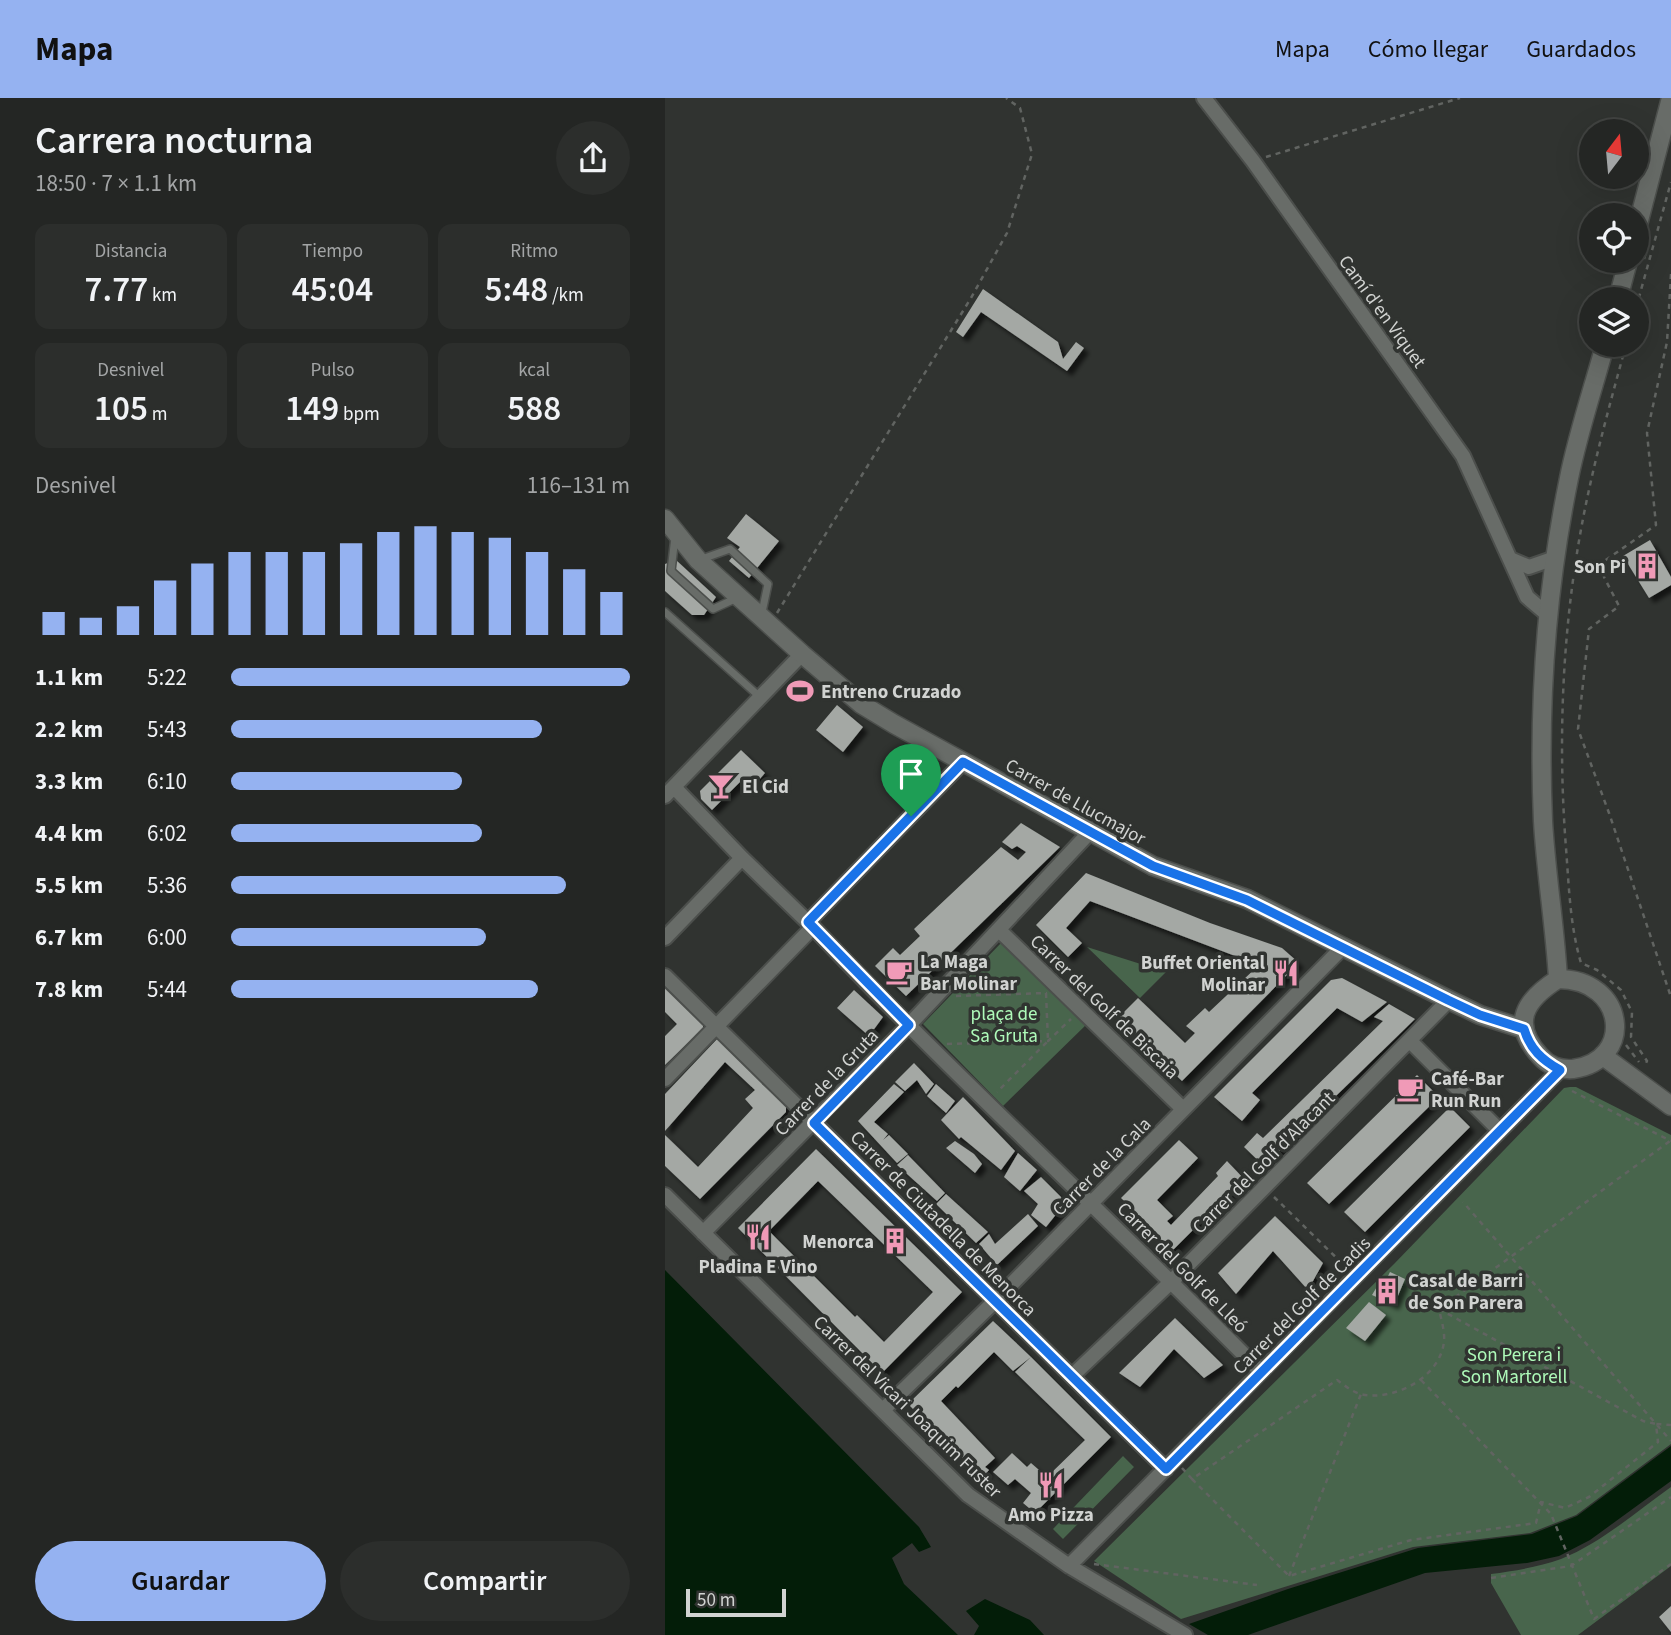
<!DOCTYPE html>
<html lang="es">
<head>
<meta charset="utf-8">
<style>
  body { margin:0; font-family:"Source Sans 3",sans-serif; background:#2c2e2c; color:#f1f3f6; height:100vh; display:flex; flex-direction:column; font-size:26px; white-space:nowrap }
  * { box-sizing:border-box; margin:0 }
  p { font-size:23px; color:#a3a5a6 }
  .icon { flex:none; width:38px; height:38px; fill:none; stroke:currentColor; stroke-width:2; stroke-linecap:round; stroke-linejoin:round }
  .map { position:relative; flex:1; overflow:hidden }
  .panel { display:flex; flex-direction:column; background:#242624; width:665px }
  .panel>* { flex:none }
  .needle { width:46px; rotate:16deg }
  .controls { position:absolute; left:914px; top:21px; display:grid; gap:14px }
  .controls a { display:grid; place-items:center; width:70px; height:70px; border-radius:50%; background:#242624; box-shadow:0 7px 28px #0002,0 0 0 2px #414341; font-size:35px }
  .scale { position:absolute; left:21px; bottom:18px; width:100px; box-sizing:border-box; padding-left:7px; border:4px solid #d1d3d1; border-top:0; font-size:19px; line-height:24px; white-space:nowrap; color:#d1d3d1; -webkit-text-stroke:5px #303330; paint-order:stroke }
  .pin { position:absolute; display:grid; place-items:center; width:60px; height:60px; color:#fff; margin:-72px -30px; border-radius:50% 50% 50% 0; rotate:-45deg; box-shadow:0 0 7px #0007 }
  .pin .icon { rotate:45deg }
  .round { display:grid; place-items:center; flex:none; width:74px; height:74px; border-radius:37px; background:#2c2e2c }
  .overview { display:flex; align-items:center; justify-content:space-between; height:119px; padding:0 35px }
  h1 { font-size:38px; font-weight:600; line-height:52px }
  .figures { display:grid; grid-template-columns:repeat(3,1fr); gap:10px; height:119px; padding:7px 35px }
  .figures div { display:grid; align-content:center; border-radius:14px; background:#2c2e2c; text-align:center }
  .figures b { font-size:35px; font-weight:600 }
  .figures small { font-size:19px; font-weight:400 }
  .figures p { font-size:19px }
  .chart { height:196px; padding:14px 35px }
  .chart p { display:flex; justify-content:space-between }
  .chart svg { width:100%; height:126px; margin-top:7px; stroke:#95b2f1; stroke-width:6 }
  .button { display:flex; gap:14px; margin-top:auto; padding:14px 35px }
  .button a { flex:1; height:80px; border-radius:42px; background:#95b2f1; color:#111; font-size:28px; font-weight:600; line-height:80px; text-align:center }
  .button a+a { background:#2c2e2c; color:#f1f3f6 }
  ul { padding:0 35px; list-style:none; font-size:23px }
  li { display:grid; grid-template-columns:112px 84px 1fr; align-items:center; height:52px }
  li i { height:18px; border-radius:9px; background:#95b2f1 }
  header { display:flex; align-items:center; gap:42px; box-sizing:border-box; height:98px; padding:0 35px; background:#95b2f1; color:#111 }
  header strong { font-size:33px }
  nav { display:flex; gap:38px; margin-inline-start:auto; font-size:24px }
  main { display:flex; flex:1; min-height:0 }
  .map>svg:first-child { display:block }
  .green { fill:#48654c }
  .water { fill:#031d08 }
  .building { fill:#a4a8a4; fill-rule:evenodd; filter:url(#shadow) }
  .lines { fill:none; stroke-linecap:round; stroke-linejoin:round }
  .service-casing { stroke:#4c4f4c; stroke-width:10 }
  .minor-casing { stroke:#4c4f4c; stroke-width:18 }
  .tertiary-casing { stroke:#4c4f4c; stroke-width:21 }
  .path { stroke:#616461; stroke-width:2.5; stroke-dasharray:5 5; stroke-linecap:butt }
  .service { stroke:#686c68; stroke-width:7 }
  .minor { stroke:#686c68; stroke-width:14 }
  .tertiary { stroke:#686c68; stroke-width:18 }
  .route-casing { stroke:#fff; stroke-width:14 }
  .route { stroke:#1a73e8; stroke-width:9 }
  .labels { text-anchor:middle; stroke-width:7; stroke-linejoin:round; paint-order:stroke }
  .street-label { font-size:19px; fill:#d1d3d1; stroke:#303330 }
  .poi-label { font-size:19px; font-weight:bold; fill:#d1d3d1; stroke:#303330; text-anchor:start }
  .park-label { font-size:19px; fill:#aefab9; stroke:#303330 }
</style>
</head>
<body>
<header>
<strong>Mapa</strong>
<nav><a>Mapa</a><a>Cómo llegar</a><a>Guardados</a></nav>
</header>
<main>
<section class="panel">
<div class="overview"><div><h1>Carrera nocturna</h1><p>18:50 · 7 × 1.1 km</p></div><a class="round"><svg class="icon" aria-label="share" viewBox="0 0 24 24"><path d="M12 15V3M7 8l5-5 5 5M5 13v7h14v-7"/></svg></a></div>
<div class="figures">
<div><p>Distancia</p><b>7.77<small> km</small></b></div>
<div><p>Tiempo</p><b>45:04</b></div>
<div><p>Ritmo</p><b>5:48<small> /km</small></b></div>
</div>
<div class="figures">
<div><p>Desnivel</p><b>105<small> m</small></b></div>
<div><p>Pulso</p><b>149<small> bpm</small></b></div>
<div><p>kcal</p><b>588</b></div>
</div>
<div class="chart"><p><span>Desnivel</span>116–131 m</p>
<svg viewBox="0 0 160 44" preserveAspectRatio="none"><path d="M5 44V36M15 44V38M25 44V34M35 44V25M45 44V19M55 44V15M65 44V15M75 44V15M85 44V12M95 44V8M105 44V6M115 44V8M125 44V10M135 44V15M145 44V21M155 44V29"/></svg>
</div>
<ul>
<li><b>1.1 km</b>5:22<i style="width:100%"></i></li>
<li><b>2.2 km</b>5:43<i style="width:78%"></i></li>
<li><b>3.3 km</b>6:10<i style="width:58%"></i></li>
<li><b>4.4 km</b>6:02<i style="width:63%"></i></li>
<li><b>5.5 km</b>5:36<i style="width:84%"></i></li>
<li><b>6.7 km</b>6:00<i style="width:64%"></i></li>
<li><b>7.8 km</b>5:44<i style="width:77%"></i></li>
</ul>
<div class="button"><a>Guardar</a><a>Compartir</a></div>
</section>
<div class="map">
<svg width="1006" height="1537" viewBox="0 0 1006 1537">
  <defs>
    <filter id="shadow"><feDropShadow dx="5" dy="5" stdDeviation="2" flood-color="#0009"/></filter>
  </defs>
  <rect width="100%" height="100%" fill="#303330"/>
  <path class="green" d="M336,845L423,925L338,1008L258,926Z
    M422,849L501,874L475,900Z
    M905,989H911L1006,1037V1346L911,1417L865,1435L748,1449L516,1521L429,1463L729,1166L899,990Z
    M458,1358L469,1369L398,1441L388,1431Z
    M1006,1389V1468L913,1537H856L826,1485V1476C849,1473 874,1469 896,1461C936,1445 971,1414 1006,1389Z"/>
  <path class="water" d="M0,1172L254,1429L266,1449L254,1454L247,1445L227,1460L239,1486L293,1537H0Z
    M1006,1348V1383L925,1442L894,1458L862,1465L760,1475L583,1537H543L524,1526L623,1491L753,1450L867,1436L912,1418Z
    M320,1501L365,1522L379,1537H309L314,1528L301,1513Z"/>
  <path class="building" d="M318,191L393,244L398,261L411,244L419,250L402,273L316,214L298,239L291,234Z
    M81,416L114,443L84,480L64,463L75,449L62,440Z
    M985,442L1006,479V487L984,500L958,458Z
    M11,462L51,499L39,517H27L0,493V466Z
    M172,607L198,629L178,654L151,632Z
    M76,652L100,675L86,691L77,682L47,712L36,701L35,693Z
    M356,725L395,749L241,898L210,868L228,850L235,857L255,838L249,831L336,749L353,762L361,754L352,748L347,751L337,744Z
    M421,775L545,825L617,850L634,865L517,983L452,921L473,900L520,945L530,935L521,928L540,910L544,914L594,867L425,803L401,830L417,845L403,859L371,827Z
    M677,880L722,904L697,924L672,910L587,995L595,1002L577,1023L549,999L666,882Z
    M0,888L38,924V930L0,967V938L12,926L0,914Z
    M189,892L218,919L204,938L172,910Z
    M724,906L750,921L599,1068L579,1049L592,1035L598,1040L718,923L709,919Z
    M54,939L99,984L97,986L121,1008V1014L35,1101L0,1068V1037L33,1069L88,1010L80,1001L90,992L60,964L0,1033V996Z
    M249,965L269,986L261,996L252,982L240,993L230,984Z
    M752,977L774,999L664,1106L642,1085Z
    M229,986L239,994L209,1024L223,1036L218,1042L224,1037L243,1056L232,1065L193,1023Z
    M271,986L290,1003L281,1015L262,998Z
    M298,999L350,1053L336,1072L296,1039L294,1041L276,1022Z
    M785,1009L805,1029L700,1134L679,1114Z
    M514,1042L533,1060L492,1102L508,1118L502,1123L506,1127L553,1078L551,1075L562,1063L579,1081L506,1154L489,1137L491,1134L456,1100Z
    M290,1043L309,1056L317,1066L310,1075L281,1050Z
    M151,1051L297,1194L217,1275L73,1130ZM153,1083L268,1194L219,1244L192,1217L190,1219L104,1133Z
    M353,1055L372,1072L355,1093L339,1079Z
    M243,1057L280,1095L272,1103L232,1067Z
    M376,1079L401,1104L381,1129L366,1117L373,1106L359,1093Z
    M281,1096L323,1134L311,1145L271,1106Z
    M363,1116L373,1128L332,1167L314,1146L324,1136L330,1146Z
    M610,1118L658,1165L643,1192L608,1153L571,1196L553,1175Z
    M725,1174L740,1181L729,1207L707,1197L713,1187L718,1188Z
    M704,1204L721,1217L700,1243L681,1230Z
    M510,1220L558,1267L539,1280L509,1251L475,1289L454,1275Z
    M328,1223L366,1259L446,1339L370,1415L358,1405L366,1395L350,1381L343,1387L328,1374L347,1355L362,1369L366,1365L382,1379L420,1342L350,1274L366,1259L348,1273L329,1254L293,1290L291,1288L276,1303L330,1360L320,1369L324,1372L317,1380L243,1306Z
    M1006,1508V1534L994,1519Z"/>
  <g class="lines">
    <g class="service-casing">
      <path id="service" d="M10,439L6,473L48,511L72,500
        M34,462L65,451L103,486L96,519
        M0,514L95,599"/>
    </g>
    <g class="minor-casing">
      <path id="minor" d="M539,0L588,63L798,358L862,499L883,517
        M845,461L864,469L890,460
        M0,698L137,556
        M143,824L298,664
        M148,829C293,982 449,1124 596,1274
        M334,832L518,1011
        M0,840L77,760
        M0,878L501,1371
        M745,943L835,1033
        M0,981L148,829L77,760L9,689
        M0,1097L303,1397L404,1468L520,1537
        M38,1135L244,927L424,735
        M407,1278L507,1183L784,902
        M218,1312L330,1203L679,848
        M404,1468L895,972"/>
    </g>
    <g class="tertiary-casing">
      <path id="tertiary" d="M971,134L1006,0
        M953,201L963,163
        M0,421L33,462L137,556L196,606L229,626L488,768L582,801L784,902L815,917L859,931
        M893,881C890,828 881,776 878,723C873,608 881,492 904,380C913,335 928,291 940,247
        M893,881C962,881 970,963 908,971C894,972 884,968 875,958C845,925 860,902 893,881Z
        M938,958L1006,1008"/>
    </g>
    <path class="path" d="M601,59L795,0
      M979,161L984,144
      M1006,176L1002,244L982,335L991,427L938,464L939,479L954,508L924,531L913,631L944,715L1006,899
      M971,210L1006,84
      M961,247C947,298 933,349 922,401C898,514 892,635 901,750C904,789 905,828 916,865L932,872L956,892L967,914L966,939L982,963L979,969
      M112,515L306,200L342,135L367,56L355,10L341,0
      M291,898L381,895L383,943L332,994
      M282,946L383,943L406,921
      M961,947L974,964
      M907,993L1006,1043
      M609,1099L682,1170
      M774,1211L978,1323L991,1326L798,1104
      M774,1211L1005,1043
      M756,1282L886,1416L929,1521L1006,1466
      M992,1327L1006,1343
      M517,1370L527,1381L672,1282C679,1287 686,1293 695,1296C729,1304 776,1279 779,1243C780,1233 776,1221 774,1211
      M527,1381L624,1478L746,1442L871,1425L876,1404L900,1410L924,1399L993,1344L991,1326L1006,1327
      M429,1466L592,1487
      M624,1478L696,1296
      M826,1480L906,1468L1006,1399"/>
    <use href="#service" class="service"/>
    <use href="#minor" class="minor"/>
    <use href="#tertiary" class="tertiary"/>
  </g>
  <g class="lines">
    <g class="route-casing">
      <path id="route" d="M298,664L488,768L582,802L783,902L815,917L859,931C865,951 877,962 895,972L501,1371L149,1025L244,927L143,824Z"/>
    </g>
    <use href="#route" class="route"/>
  </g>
  <defs>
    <g id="building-bare" transform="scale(2.1)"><path d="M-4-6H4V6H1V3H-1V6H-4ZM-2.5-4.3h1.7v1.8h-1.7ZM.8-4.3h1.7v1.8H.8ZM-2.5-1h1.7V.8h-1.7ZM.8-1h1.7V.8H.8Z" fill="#f09ab7" stroke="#303330" stroke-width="2.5" paint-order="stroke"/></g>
    <g id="stadium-bare" transform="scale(2.1)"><path d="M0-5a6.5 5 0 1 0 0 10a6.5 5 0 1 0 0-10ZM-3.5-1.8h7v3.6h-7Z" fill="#f09ab7" stroke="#303330" stroke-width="2.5" paint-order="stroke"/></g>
    <g id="bar-bare" transform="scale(2.1)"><path d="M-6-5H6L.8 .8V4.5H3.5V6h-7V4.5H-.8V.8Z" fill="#f09ab7" stroke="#303330" stroke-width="2.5" paint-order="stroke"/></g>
    <g id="cafe-bare" transform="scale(2.1)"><path d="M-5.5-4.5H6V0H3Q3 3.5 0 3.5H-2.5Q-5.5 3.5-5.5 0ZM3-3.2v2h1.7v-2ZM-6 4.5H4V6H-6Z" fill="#f09ab7" stroke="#303330" stroke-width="2.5" paint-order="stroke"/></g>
    <g id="restaurant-bare" transform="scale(2.1)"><path d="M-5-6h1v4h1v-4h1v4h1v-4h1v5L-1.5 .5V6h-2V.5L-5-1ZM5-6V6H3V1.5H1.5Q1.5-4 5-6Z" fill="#f09ab7" stroke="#303330" stroke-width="2.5" paint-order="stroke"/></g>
  </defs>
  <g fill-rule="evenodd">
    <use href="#building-bare" x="982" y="468"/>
    <use href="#stadium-bare" x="135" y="593"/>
    <use href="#bar-bare" x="56" y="688"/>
    <use href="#cafe-bare" x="234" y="874"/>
    <use href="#restaurant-bare" x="621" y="875"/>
    <use href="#cafe-bare" x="745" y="991"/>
    <use href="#restaurant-bare" x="93" y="1139"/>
    <use href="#building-bare" x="230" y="1143"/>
    <use href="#building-bare" x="722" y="1193"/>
    <use href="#restaurant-bare" x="386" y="1387"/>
  </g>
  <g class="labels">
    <g class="street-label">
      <text transform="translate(718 213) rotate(54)" y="7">Camí d'en Viquet</text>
      <text transform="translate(411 703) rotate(29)" y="7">Carrer de Llucmajor</text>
      <text transform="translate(440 908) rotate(44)" y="7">Carrer del Golf de Biscaia</text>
      <text transform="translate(161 984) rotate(-46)" y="7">Carrer de la Gruta</text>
      <text transform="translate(598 1064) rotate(-45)" y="7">Carrer del Golf d'Alacant</text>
      <text transform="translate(436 1068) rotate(-45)" y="7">Carrer de la Cala</text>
      <text transform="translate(279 1125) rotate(45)" y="7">Carrer de Ciutadella de Menorca</text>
      <text transform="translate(518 1169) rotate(45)" y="7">Carrer del Golf de Lleó</text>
      <text transform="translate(636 1207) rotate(-45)" y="7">Carrer del Golf de Cadis</text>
      <text transform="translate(243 1308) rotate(44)" y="7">Carrer del Vicari Joaquim Fuster</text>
    </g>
    <g class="poi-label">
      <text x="961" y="475" text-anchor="end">Son Pi</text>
      <text x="156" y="600">Entreno Cruzado</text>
      <text x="77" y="695">El Cid</text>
      <text x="255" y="870">La Maga<tspan x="255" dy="22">Bar Molinar</tspan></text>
      <text x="600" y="871" text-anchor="end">Buffet Oriental<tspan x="600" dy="22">Molinar</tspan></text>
      <text x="766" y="987">Café-Bar<tspan x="766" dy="22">Run Run</tspan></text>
      <text x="209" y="1150" text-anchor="end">Menorca</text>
      <text x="93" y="1175" text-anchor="middle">Pladina E Vino</text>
      <text x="743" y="1189">Casal de Barri<tspan x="743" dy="22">de Son Parera</tspan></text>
      <text x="386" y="1423" text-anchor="middle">Amo Pizza</text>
    </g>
    <g class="park-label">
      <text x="339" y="922">plaça de<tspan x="339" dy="22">Sa Gruta</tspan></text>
      <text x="849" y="1263">Son Perera i<tspan x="849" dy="22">Son Martorell</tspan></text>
    </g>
  </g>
</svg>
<div class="controls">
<a><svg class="needle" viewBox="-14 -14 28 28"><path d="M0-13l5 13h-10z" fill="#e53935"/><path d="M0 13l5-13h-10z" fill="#a3a5a6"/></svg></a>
<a><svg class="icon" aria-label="locate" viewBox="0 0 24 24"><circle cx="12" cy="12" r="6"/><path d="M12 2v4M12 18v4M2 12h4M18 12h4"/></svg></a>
<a><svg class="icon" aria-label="layers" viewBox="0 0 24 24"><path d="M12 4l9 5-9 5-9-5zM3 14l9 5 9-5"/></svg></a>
</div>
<div class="scale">50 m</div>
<div class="pin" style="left:246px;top:718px;background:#1e9e55"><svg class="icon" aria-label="arrive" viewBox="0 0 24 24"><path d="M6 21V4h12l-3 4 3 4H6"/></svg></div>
</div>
</main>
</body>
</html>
